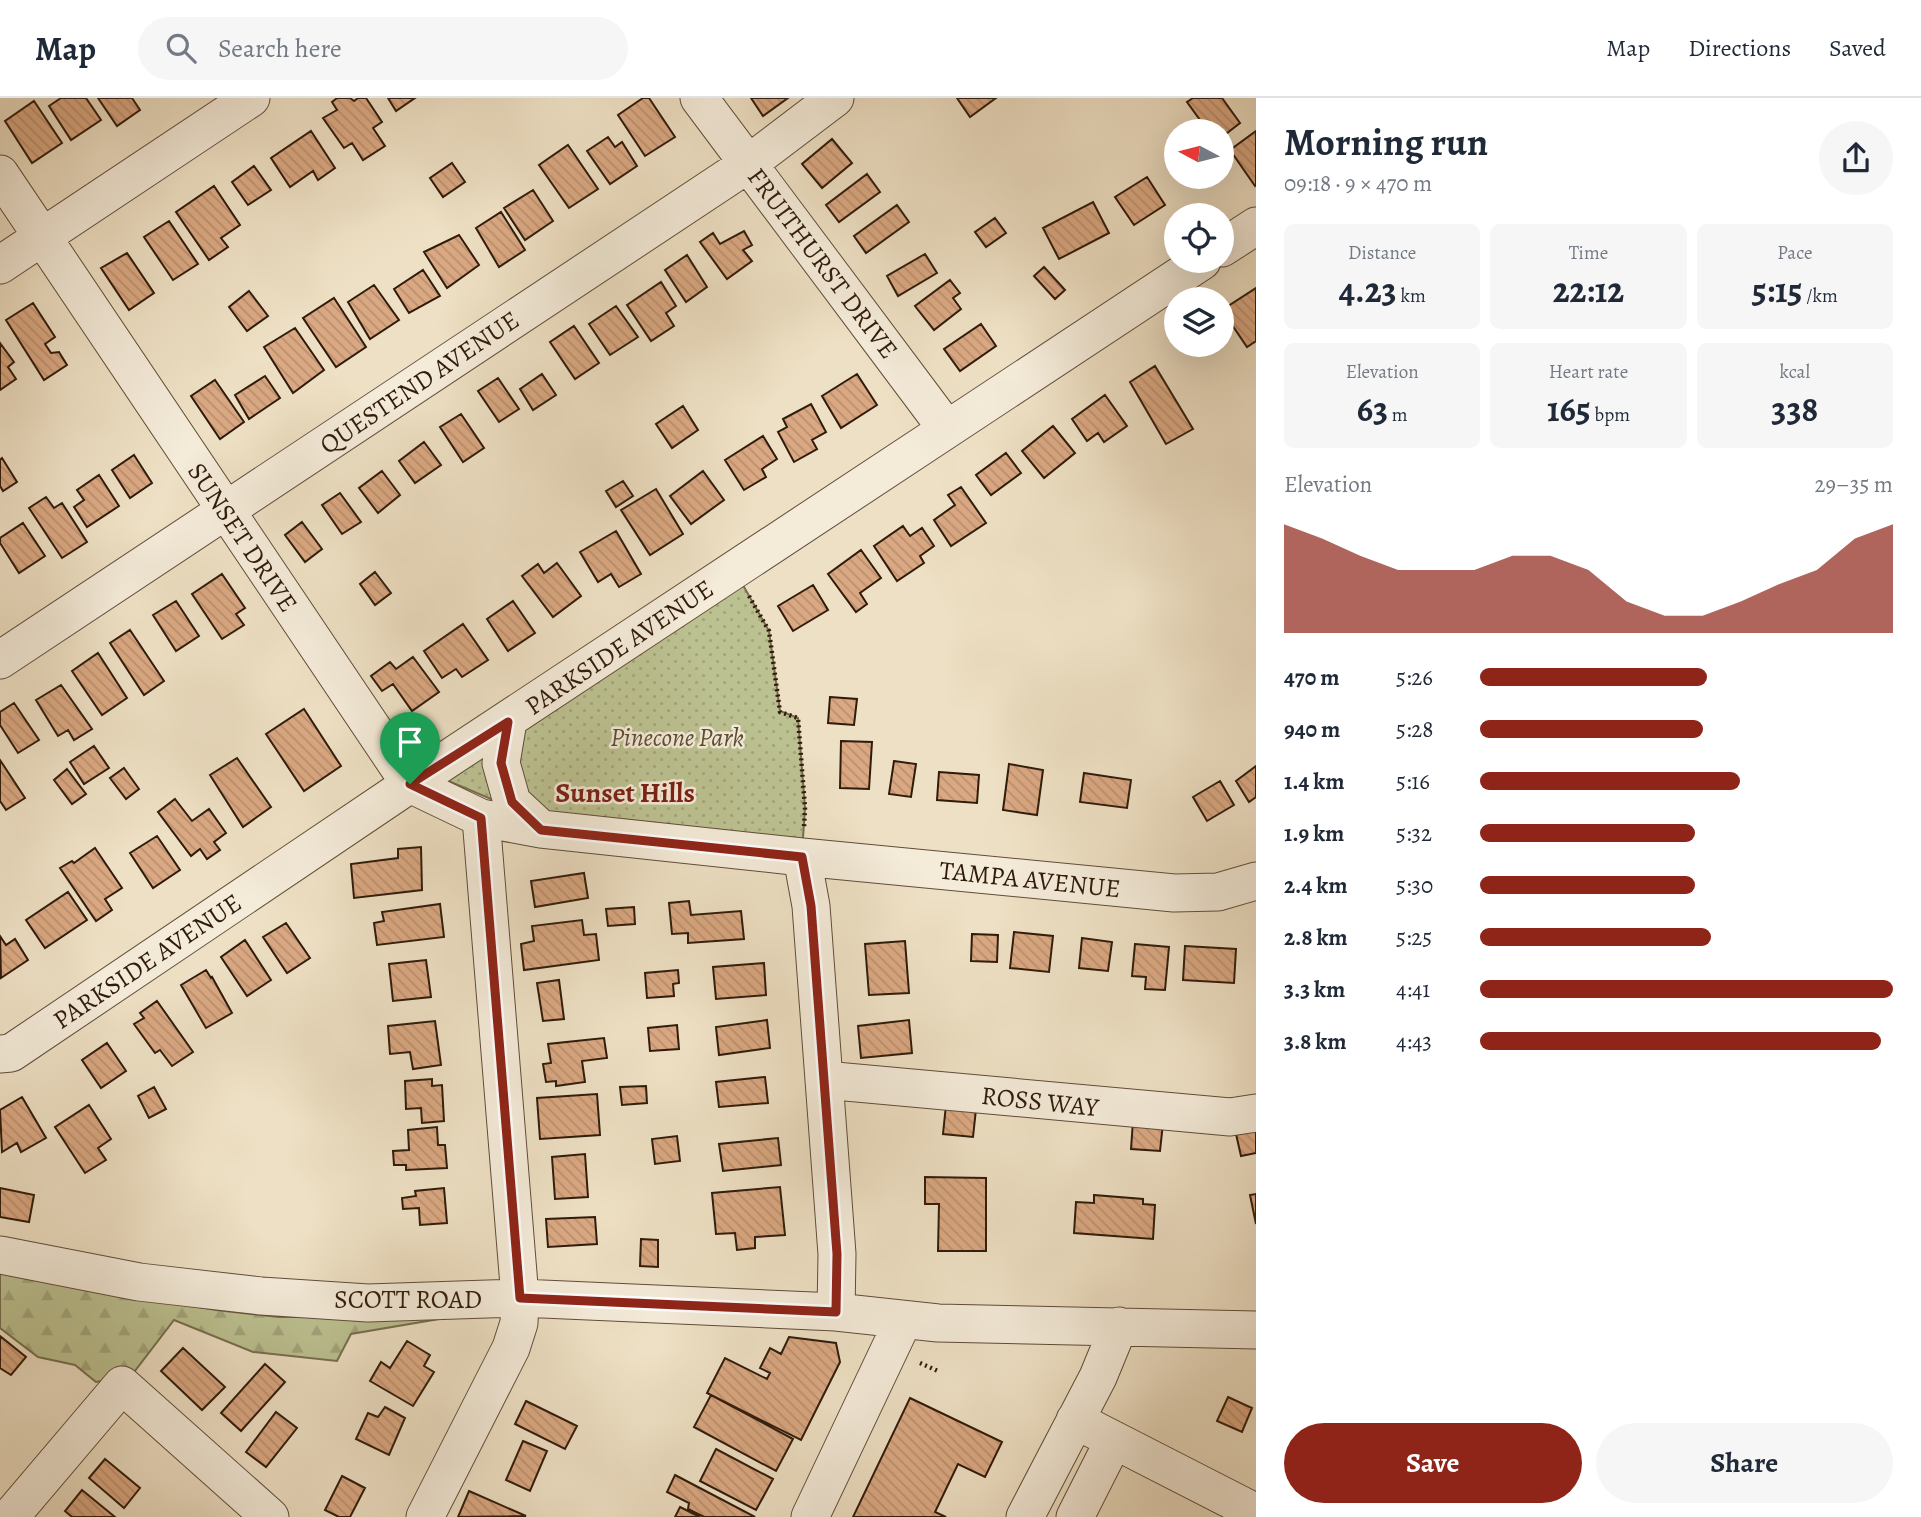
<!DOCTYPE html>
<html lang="en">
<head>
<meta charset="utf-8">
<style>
  body { margin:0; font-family:Alegreya,serif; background:#f6f6f7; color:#1f2937; height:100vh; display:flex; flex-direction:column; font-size:26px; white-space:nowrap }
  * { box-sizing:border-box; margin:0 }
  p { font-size:23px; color:#747a83 }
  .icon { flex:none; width:38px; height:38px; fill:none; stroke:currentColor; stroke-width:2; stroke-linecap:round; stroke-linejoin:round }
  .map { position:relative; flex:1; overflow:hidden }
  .sheet { display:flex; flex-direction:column; background:#fff; width:665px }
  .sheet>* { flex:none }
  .needle { width:46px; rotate:277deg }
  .buttons { position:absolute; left:1164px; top:21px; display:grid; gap:14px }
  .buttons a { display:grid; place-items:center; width:70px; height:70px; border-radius:50%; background:#fff; box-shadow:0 7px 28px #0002; font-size:35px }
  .pin { position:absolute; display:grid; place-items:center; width:60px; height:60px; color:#fff; margin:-72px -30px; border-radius:50% 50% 50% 0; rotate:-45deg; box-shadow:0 0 7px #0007 }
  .pin .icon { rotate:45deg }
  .round { display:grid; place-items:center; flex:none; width:74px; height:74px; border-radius:37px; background:#f6f6f7 }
  .head { display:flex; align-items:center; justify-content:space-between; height:119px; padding:0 28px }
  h1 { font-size:38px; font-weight:700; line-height:52px }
  .figures { display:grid; grid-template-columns:repeat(3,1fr); gap:10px; height:119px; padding:7px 28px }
  .figures div { display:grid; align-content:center; border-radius:10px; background:#f6f6f7; text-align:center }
  .figures b { font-size:35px; font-weight:700 }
  .figures small { font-size:19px; font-weight:400 }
  .figures p { font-size:19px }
  .chart { height:196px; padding:14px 28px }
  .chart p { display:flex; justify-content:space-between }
  .chart svg { width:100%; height:126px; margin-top:7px; fill:#8f2418; opacity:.7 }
  .action { display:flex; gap:14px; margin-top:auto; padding:14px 28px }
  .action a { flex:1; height:80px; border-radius:42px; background:#8f2418; color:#fff; font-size:28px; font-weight:700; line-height:80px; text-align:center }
  .action a+a { background:#f6f6f7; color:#1f2937 }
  ul { padding:0 28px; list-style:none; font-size:23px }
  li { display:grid; grid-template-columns:112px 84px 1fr; align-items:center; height:52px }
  li i { height:18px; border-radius:9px; background:#8f2418 }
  header { display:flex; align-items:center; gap:42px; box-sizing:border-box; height:98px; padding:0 35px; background:#fff; border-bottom:2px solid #e0e1e3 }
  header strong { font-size:33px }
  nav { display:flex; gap:38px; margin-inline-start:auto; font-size:24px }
  .search { width:490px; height:63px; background:#f6f6f7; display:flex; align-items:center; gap:18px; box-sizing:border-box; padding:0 24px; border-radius:38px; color:#747a83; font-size:26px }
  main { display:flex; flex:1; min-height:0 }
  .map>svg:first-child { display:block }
  .green { fill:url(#green-dots); stroke:#766e4e; stroke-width:2 }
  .forest { fill:url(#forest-firs); stroke:#766e4e; stroke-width:2 }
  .building { fill:url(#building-back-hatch); stroke:#301b0b; stroke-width:2 }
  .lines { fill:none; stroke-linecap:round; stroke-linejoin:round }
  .minor-casing { stroke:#604c39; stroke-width:39 }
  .path { stroke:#301b0b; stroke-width:4.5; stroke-dasharray:2 3.5; stroke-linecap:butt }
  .minor { stroke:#f4ebd9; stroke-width:37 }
  .route-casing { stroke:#fff; stroke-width:14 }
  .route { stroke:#8f2418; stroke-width:9 }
  .labels { text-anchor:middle; stroke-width:5; stroke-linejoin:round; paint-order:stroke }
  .street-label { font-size:26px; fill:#301b0b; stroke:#f4ebd9 }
  .park-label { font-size:26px; font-style:italic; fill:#5a4d33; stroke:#f4ebd9 }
  .neighbourhood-label { font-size:28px; font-weight:bold; fill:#7a1f14; stroke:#f4ebd9 }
</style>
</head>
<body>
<header>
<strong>Map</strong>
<div class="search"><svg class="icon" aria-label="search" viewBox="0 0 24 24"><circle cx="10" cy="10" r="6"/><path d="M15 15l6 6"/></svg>Search here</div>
<nav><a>Map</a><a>Directions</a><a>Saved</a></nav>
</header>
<main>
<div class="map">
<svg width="1256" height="1419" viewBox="0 0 1256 1419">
  <defs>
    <pattern id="green-dots" width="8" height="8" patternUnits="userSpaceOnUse" patternTransform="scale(1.75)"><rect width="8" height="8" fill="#bcc191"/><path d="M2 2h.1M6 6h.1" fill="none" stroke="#a2a57c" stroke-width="1.8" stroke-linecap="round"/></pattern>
    <pattern id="forest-firs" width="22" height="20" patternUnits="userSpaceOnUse" patternTransform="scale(1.75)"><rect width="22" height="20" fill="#bcc191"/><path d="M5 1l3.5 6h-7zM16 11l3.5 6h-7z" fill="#a2a57c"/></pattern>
    <pattern id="building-back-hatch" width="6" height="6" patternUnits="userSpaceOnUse" patternTransform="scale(1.75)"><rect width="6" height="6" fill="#daa882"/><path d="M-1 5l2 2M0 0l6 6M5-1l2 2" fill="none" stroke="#bb906f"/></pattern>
  </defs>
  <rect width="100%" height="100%" fill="#eee0c4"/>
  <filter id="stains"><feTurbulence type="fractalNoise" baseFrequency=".00286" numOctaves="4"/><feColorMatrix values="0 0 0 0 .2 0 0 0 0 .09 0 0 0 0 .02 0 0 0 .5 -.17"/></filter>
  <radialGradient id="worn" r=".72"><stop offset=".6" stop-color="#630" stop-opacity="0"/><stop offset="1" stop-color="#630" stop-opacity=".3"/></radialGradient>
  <path class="green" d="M735,473L769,533L780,613L798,620L805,710L803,740L812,759L541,731L512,704L508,623Z
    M490,653L498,704L446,682Z"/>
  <path class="forest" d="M0,1174L216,1212L279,1219H451L351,1236L337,1263L253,1254L174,1222L131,1278L96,1284L75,1267L38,1259L0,1230Z"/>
  <path class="building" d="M61,0H86L101,22L71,42L49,8Z
    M98,0H132L140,12L117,28Z
    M337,0H350L354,3L358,0H366L382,24L373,30L385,48L363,62L352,45L344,50L323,20L337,12L332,4Z
    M388,0H415L396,13Z
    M643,0H649L675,39L645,58L618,17Z
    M751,0H788L763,18Z
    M957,0H996L970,19Z
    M1193,0H1222L1240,25L1222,39V33H1208L1187,4Z
    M34,3L62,45L32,65L5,23Z
    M311,33L335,70L318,82L313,73L290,89L271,60Z
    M1256,33V87L1255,88L1230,52Z
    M608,39L615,49L622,44L637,68L610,86L587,53Z
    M832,41L852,65L822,90L802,66Z
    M568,47L598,91L569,110L539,67Z
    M452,65L465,84L443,99L430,80Z
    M254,68L271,92L248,107L232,84Z
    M867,76L880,94L839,124L826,107Z
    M1147,79L1165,107L1134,127L1115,99Z
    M214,88L240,127L221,140L228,149L209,162L176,114Z
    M533,92L553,123L525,142L504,110Z
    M1093,104L1109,135L1059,161L1043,130Z
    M897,107L909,124L866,155L854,138Z
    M501,114L525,152L499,169L476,130Z
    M995,120L1006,135L986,149L975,134Z
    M169,123L198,166L173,182L144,139Z
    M744,133L752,147L743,152L752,163L727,181L700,144L713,135L720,146Z
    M459,137L479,167L447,190L424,154Z
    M127,155L154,195L129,212L101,170Z
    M925,156L937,175L898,198L887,178Z
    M687,157L707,189L686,204L665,172Z
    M1044,169L1065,192L1055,201L1034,178Z
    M423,172L440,198L409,215L394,191Z
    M950,182L960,195L953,200L961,211L934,232L915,208Z
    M661,184L676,208L666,215L674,228L651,243L627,207Z
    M374,187L399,222L370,241L348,204Z
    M1256,190V243L1247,249L1222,212Z
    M249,193L268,218L247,233L229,209Z
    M334,200L366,249L336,269L303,220Z
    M33,205L55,239L45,246L51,255L59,254L67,267L44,282L6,222Z
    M616,208L638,239L610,257L589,226Z
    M981,226L996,248L960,273L944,251Z
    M574,228L599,265L575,281L550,244Z
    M295,230L324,272L293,295L264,249Z
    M0,245L14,264L8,269L16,281L0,292Z
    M1155,268L1193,331L1166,346L1130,284Z
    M542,276L556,297L533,312L520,291Z
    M857,276L877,307L841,330L822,298Z
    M265,278L280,300L249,321L235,297Z
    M498,280L519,311L499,324L478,293Z
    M215,282L244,324L220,341L191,298Z
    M1105,297L1127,328L1104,344L1098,335L1087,343L1072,321Z
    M811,306L826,334L812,342L817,351L794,364L778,334L787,329L783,321Z
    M683,308L698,332L672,350L656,326Z
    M461,316L484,350L463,364L440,329Z
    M1053,328L1075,355L1044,380L1022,353Z
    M763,338L777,361L762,371L766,379L744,392L725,362Z
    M424,344L441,367L415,385L399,363Z
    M1006,355L1021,375L991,397L976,377Z
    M134,357L152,385L130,400L112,372Z
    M2,360L17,384L3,393L0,388V362Z
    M382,373L400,397L378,415L359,390Z
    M703,373L724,402L691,426L670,398Z
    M99,377L119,408L87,429L74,409L84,402L77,392Z
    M623,383L633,398L616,409L606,393Z
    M961,389L986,425L951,448L934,422L955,407L948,397Z
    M656,391L683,436L650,457L621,412Z
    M340,395L361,424L342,436L322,407Z
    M46,399L54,410L62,405L87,444L62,460L29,410Z
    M302,424L322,451L305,464L285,437Z
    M23,425L45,458L19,475L0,445V440Z
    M903,428L910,438L922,430L934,448L920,458L924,465L897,483L874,448Z
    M616,433L641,476L619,489L611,476L598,484L580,454Z
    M861,452L881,480L860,495L867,506L856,514L828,476Z
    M557,465L581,498L553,519L522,478L538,466L544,475Z
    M375,474L391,495L375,507L360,486Z
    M222,476L245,510L236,516L244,527L222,541L192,496Z
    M813,487L828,512L793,533L778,508Z
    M176,503L199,538L176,553L153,517Z
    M513,503L535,535L508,553L487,521Z
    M463,526L488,562L462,579L456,571L442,580L424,553Z
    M130,532L164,583L144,597L110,545Z
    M98,555L127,600L102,617L72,573Z
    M413,559L439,594L412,613L393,586L382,593L371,578L390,564L396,571Z
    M61,587L92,631L74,642L68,632L58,638L36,602Z
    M830,599L857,601L854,627L828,625Z
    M14,605L39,642L18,655L0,627V614Z
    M304,611L341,668L304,693L266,636Z
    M841,643L872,644L869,691L840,690Z
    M94,648L109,670L84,686L70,664Z
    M237,660L271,709L243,729L210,677Z
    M0,662L25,700L6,712L0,703Z
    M894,663L916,666L911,699L889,696Z
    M1009,666L1043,672L1037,717L1003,712Z
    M1256,668V699L1249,704L1236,683Z
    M124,670L139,691L126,701L110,680Z
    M67,671L86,696L72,706L54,682Z
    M939,674L979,677L977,705L937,702Z
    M1084,675L1131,682L1127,710L1080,704Z
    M1220,683L1234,707L1207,723L1193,699Z
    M175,701L192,723L209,711L226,735L214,744L220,752L207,761L200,751L191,758L158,714Z
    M157,738L180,772L153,790L130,755Z
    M421,749L422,792L354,800L351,766L398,760V751Z
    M95,750L122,790L105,801L112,812L96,823L60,770L72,763L74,765Z
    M584,775L588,800L535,809L531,783Z
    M68,794L87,822L45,850L26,822Z
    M689,803L691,817L741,813L744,841L688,845V835L672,836L669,805Z
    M440,806L444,839L377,847L374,825L384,823L382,814Z
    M634,809L635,826L608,828L606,811Z
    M582,822L584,837L596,836L599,862L524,872L521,846L534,843L532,828Z
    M286,825L310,860L287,875L263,839Z
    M1014,834L1053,838L1049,874L1010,870Z
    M972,836L998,837L997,864L971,863Z
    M0,838L6,847L15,841L28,862L1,880Z
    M1082,840L1112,844L1108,873L1079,870Z
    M245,842L271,882L247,898L221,859Z
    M905,843L909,895L869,897L865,846Z
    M1135,846L1169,849L1165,892L1145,891L1146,879L1132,878Z
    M1185,848L1236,851L1234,885L1183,882Z
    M426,862L431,899L393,903L389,866Z
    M764,865L766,897L716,901L713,869Z
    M206,872L211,880L212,879L232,915L206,930L181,887Z
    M678,872L679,885L673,886L674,898L647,900L645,875Z
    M559,882L564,921L543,923L537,885Z
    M157,903L193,954L172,968L160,952L155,955L134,926L144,920L140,915Z
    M767,922L770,950L719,957L716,929Z
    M909,922L912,955L861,960L858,928Z
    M435,923L441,967L413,971L410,954L390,956L388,928Z
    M677,927L679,951L650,953L648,930Z
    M604,940L607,960L582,963L585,984L556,988V983L546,984L543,966L551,965L548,946Z
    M107,945L126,973L101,990L82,962Z
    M765,979L768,1005L719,1009L716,984Z
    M432,981V988L442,987L444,1023L422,1025L421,1010L406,1011L405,983Z
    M646,988L647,1005L622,1007L620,989Z
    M154,989L166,1011L149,1020L138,998Z
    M597,996L600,1037L540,1041L537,1000Z
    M22,999L46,1040L21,1054L17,1045L2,1054L0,1012Z
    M89,1007L111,1041L98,1050L106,1062L85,1075L55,1029Z
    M946,1007L976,1011L973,1039L943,1036Z
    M1133,1023L1163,1025L1160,1053L1131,1051Z
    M437,1029L438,1047H445L447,1070L406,1072V1067H394L393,1053L409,1052L408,1032Z
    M1256,1032V1055L1241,1058L1236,1036Z
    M677,1038L680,1063L655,1066L652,1041Z
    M778,1040L781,1067L723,1073L719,1046Z
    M585,1056L588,1099L555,1101L552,1059Z
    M925,1079L986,1080V1153H938L939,1106H925Z
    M780,1089L785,1137L755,1139V1150L737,1152L735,1135L716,1136L712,1095Z
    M0,1090L34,1097L29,1124L0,1119Z
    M444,1090L447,1125L420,1127L419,1110L403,1111L402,1100L416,1098L415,1093Z
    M1256,1096V1126L1250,1097Z
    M1094,1097L1143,1101V1106L1155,1107L1153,1141L1074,1135L1076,1104L1094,1105Z
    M595,1119L597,1146L548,1149L546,1121Z
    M641,1141L658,1142V1169L640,1168Z
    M0,1238L26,1259L11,1277L0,1270Z
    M789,1239L836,1245L840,1264L801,1342L707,1295L725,1260L767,1281L770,1275L760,1270L770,1250L781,1256Z
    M407,1243L430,1257L424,1268L434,1274L413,1308L370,1283L381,1264L390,1270Z
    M183,1250L225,1289L202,1312L161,1273Z
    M265,1266L285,1284L241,1333L221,1315Z
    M711,1297L793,1341L776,1373L694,1329Z
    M1228,1299L1252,1310L1242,1334L1217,1323Z
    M910,1300L1002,1344L985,1379L958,1366L935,1414L946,1419H853Z
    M526,1303L577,1328L565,1351L515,1326Z
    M385,1309L405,1320L389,1357L356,1341L368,1315L378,1319Z
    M276,1314L297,1330L266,1369L246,1354Z
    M523,1343L547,1353L530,1393L506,1382Z
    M716,1351L773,1381L756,1412L700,1383Z
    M105,1361L140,1390L124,1410L89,1380Z
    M675,1377L755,1419H704L688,1411L689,1405L667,1394Z
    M342,1378L365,1390L350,1419H339L325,1412Z
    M82,1392L115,1419H72L65,1413Z
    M469,1393L526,1418L458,1419Z
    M680,1409L700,1419H675Z"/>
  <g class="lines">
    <g class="minor-casing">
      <path id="minor" d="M699,0L946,330
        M0,76L410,686L481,720L541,731L802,759L811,808L837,1156L836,1214
        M1222,150L1256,128
        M0,167L251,0
        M0,562L748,66L835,0
        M508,623L501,665L512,704L541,731
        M802,759L1174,795L1218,794L1256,783
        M0,956L11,955L410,686L1202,163
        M824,982L1230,1019L1256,1015
        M0,1157L139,1184L261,1198L368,1205L520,1200L836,1214L938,1225L1256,1232
        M1075,1322L1245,1409L1247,1419
        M10,1419L122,1287L270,1419
        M425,1419L511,1250L519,1225L520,1200L481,720
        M810,1419L903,1223
        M1025,1419L1098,1279L1119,1228
        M1075,1419L1114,1342"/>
    </g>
    <path class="path" d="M749,498L769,533L780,614L798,620L805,710L804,730
      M920,1265L938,1273"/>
    <use href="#minor" class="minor"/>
  </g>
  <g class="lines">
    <g class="route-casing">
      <path id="route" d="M508,624L501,665L512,704L541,732L802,759L811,808L837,1156L836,1214L520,1200L481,720L410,686Z"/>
    </g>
    <use href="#route" class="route"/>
  </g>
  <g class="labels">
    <g class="street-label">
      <text transform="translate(823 165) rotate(53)" y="9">FRUITHURST DRIVE</text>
      <text transform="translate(419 284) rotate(-34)" y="9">QUESTEND AVENUE</text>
      <text transform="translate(243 439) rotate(56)" y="9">SUNSET DRIVE</text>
      <text transform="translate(619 549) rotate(-34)" y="9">PARKSIDE AVENUE</text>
      <text transform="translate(1030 781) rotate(6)" y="9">TAMPA AVENUE</text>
      <text transform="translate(147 863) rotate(-34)" y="9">PARKSIDE AVENUE</text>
      <text transform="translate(1040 1003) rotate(6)" y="9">ROSS WAY</text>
      <text x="408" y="1210">SCOTT ROAD</text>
    </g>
    <g class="park-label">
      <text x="677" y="648">Pinecone Park</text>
    </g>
    <g class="neighbourhood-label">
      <text x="625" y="704">Sunset Hills</text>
    </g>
  </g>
  <rect width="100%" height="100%" filter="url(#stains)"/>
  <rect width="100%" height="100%" fill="url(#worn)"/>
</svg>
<div class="buttons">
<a><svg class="needle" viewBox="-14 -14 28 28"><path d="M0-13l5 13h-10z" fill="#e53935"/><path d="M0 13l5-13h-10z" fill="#747a83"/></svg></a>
<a><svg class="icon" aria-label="locate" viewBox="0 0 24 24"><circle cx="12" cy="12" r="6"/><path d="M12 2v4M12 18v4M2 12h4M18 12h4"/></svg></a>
<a><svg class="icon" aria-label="layers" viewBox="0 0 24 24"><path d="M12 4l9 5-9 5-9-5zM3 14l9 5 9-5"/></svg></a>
</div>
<div class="pin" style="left:410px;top:686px;background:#1e9e55"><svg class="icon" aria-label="arrive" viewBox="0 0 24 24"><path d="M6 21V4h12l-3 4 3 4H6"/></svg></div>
</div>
<section class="sheet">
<div class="head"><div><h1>Morning run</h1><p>09:18 · 9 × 470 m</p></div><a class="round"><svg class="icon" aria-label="share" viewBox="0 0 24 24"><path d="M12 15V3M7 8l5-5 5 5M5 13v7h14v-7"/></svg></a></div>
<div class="figures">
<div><p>Distance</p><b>4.23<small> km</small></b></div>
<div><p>Time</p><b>22:12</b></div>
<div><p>Pace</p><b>5:15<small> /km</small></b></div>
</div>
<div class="figures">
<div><p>Elevation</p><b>63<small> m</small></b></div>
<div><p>Heart rate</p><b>165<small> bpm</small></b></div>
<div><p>kcal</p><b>338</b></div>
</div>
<div class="chart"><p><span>Elevation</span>29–35 m</p>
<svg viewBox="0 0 160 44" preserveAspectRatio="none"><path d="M0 44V6L10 11L20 17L30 22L40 22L50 22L60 17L70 17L80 22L90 33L100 38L110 38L120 33L130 27L140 22L150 11L160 6V44z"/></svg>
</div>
<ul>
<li><b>470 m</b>5:26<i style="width:55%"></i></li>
<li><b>940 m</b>5:28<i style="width:54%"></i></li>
<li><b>1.4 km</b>5:16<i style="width:63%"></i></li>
<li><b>1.9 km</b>5:32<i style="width:52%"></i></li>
<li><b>2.4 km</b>5:30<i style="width:52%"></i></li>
<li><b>2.8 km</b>5:25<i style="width:56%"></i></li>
<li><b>3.3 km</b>4:41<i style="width:100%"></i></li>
<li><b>3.8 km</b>4:43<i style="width:97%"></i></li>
</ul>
<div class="action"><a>Save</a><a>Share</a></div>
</section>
</main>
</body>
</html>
